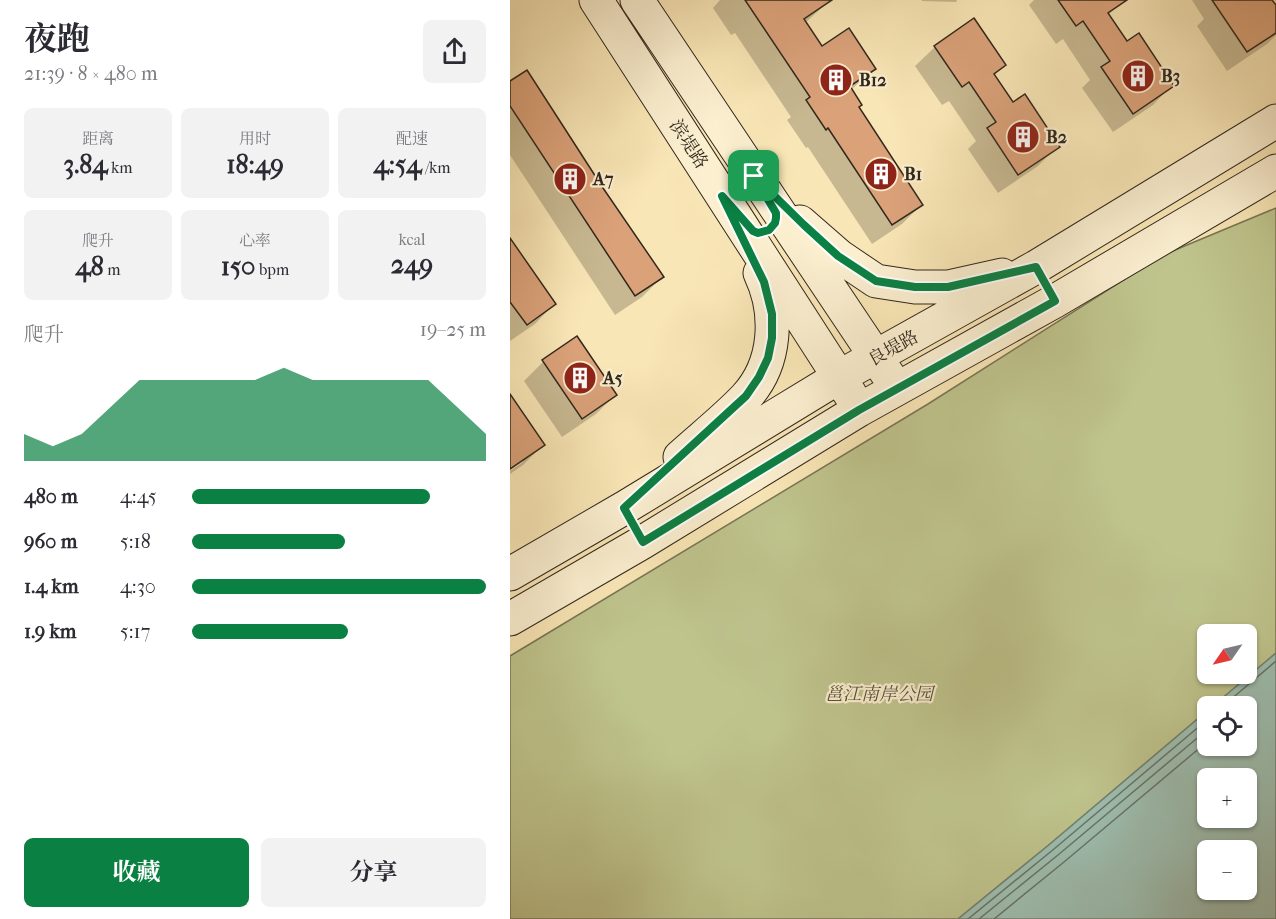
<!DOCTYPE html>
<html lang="zh">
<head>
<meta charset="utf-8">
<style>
  body { margin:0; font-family:"IM FELL French Canon","Noto Serif SC",serif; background:#f2f2f3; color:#2b2b33; height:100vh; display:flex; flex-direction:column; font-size:22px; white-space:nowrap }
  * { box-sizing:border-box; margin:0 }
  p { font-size:20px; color:#7c7c81 }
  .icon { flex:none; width:33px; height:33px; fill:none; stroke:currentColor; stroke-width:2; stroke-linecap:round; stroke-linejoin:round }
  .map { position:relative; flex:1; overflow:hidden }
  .sheet { display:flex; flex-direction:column; background:#fff; width:510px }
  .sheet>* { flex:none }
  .needle { width:39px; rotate:236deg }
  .controls { position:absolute; left:687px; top:624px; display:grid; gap:12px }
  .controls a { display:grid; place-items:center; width:60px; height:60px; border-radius:9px; background:#fff; box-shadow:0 2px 4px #0004; font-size:30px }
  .pin { position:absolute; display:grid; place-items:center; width:51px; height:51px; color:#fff; margin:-26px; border-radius:12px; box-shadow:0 3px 9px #0006 }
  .round { display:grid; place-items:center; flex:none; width:63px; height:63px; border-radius:9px; background:#f2f2f3 }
  .head { display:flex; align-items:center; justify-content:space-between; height:102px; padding:0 24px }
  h1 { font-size:33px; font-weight:700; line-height:45px }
  .stats { display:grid; grid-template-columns:repeat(3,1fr); gap:9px; height:102px; padding:6px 24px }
  .stats div { display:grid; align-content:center; border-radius:9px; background:#f2f2f3; text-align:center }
  .stats b { font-size:26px; font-weight:700 }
  .stats small { font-size:16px; font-weight:400 }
  .stats p { font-size:16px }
  .chart { height:168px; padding:12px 24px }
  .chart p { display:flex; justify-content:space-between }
  .chart svg { width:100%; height:108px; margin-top:6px; fill:#0b8043; opacity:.7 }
  .cta { display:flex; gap:12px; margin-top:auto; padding:12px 24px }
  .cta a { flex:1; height:69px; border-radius:9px; background:#0b8043; color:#fff; font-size:24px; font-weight:700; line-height:69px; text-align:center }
  .cta a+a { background:#f2f2f3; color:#2b2b33 }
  ul { padding:0 24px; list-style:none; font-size:20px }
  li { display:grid; grid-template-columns:96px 72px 1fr; align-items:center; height:45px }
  li i { height:15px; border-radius:8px; background:#0b8043 }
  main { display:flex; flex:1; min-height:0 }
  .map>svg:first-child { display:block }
  .green { fill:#bfc48d; stroke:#787655; stroke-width:1.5; fill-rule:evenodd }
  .water { fill:#9ebfb1; stroke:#728376; stroke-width:1.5; fill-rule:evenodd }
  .shadow { fill:#0003 }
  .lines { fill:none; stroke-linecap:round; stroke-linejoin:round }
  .shore { stroke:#687467; stroke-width:1.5 }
  .building { fill:#dba27a; stroke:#31281d; stroke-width:1.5 }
  .secondary-casing { stroke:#31281d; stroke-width:35 }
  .secondary { stroke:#fbefd0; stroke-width:33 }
  .route-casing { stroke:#fff; stroke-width:12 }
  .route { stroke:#0b8043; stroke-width:8 }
  .labels { text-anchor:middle; stroke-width:4.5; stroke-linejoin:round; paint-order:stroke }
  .poi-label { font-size:18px; font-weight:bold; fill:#31281d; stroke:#fbefd0; text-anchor:start }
  .street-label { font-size:18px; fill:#31281d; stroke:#fbefd0 }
  .park-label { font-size:18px; font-style:italic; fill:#544f39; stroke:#fbefd0 }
</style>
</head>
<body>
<main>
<section class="sheet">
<div class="head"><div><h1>夜跑</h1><p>21:39 · 8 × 480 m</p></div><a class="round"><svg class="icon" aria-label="share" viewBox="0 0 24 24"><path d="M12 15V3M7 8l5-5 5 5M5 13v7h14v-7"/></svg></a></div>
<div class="stats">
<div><p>距离</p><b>3.84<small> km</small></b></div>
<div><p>用时</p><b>18:49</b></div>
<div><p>配速</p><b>4:54<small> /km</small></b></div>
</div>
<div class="stats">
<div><p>爬升</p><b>48<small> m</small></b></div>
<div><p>心率</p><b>150<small> bpm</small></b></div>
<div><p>kcal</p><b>249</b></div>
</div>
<div class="chart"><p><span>爬升</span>19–25 m</p>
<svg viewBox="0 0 160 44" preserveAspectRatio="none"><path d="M0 44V33L10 38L20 33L30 22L40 11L50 11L60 11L70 11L80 11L90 6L100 11L110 11L120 11L130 11L140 11L150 22L160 33V44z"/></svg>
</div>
<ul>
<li><b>480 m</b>4:45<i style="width:81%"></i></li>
<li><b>960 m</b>5:18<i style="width:52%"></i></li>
<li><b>1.4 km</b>4:30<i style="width:100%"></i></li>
<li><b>1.9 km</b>5:17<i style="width:53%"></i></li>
</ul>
<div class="cta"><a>收藏</a><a>分享</a></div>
</section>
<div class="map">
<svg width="766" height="919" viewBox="0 0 766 919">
  <rect width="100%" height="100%" fill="#f9e6b6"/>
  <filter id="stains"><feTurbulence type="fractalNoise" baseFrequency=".00333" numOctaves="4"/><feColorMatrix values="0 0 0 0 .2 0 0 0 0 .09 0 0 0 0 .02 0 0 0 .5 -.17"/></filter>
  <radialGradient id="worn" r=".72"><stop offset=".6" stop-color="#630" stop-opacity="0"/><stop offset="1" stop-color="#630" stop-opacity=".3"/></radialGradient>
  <path class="green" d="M766,208V653L703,706H698L697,711L540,844L448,919H0V656L418,404L653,255ZM698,634H736V674H698Z"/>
  <path class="water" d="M766,653V919H448L540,844L697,711L698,746H736V706H703ZM698,778H736V818H698ZM698,850H736V890H698Z"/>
  <path class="shadow" d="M210,0H318L319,1L295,23L312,48L364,68L341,90L348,108L411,205L392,224L362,244L298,147L296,148L277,120L281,117L225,33L221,35L203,8Z
    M412,0H447L446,2L412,1Z
    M524,0H606L608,4L598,15L617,44L662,85L643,105L603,132L572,88L580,80L553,39L546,44L519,5Z
    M682,0H760L766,8V35L757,44L717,71L687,26L694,19Z
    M425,47L494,65L483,76L502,104L548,146L528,166L488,193L458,149L466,141L439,101L432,105L405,66Z
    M0,83L152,277L132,297L105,315L0,155Z
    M0,240L44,304L25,324L0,341Z
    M33,362L105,395L86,414L52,437L14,381Z
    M0,397L33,445L13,465L0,474V471L13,462V459L0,467Z"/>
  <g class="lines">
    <path class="shore" d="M713,706L766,661
      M458,919L544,849L698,719
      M469,919L548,855L698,729
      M484,919L554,862L698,741"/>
  </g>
  <path class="building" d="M235,0H322L294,19L312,46L339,28L366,69L340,86L352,105L349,107L413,205L382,225L318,128L316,130L296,100L300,97Z
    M548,0H617L598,13L617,41L629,33L664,86L623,114L591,67L600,61L573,21L566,26Z
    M702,0H762L766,5V33L737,52Z
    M464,18L496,65L484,74L503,102L515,94L550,147L508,175L477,128L486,122L459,82L452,87L424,46Z
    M17,70L93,188L154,277L125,296L0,106V81Z
    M0,238L46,304L17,325L0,302Z
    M67,336L107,395L72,419L32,360Z
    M0,394L35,445L0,469Z"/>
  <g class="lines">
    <g class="secondary-casing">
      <path id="secondary" d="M86,0L340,394
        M127,0L378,375
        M290,222L329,256L366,281L405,287H438L492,275
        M170,457C192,437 215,419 235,398C267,364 269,313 250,273
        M0,574L114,508L329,377L526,267L766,121
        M0,619L133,542L349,410L545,301L766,171"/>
    </g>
    <use href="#secondary" class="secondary"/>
  </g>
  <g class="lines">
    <g class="route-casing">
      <path id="route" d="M244,176L294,225L328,256L366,281L405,287H438L526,267L545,301L349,410L133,542L114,508L236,396L249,377L258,358L262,338V314L254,282L212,196L243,231L248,233L259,230L265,223L266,218V213Z"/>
    </g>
    <use href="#route" class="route"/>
  </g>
  <defs>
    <g id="building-disc" transform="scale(1.725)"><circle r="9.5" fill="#8f2418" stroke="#fbefd0"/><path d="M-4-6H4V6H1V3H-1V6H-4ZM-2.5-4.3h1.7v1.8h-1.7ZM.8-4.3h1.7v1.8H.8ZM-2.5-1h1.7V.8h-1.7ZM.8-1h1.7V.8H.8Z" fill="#fff"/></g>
  </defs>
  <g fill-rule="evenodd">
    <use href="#building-disc" x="628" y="76"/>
    <use href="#building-disc" x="326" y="80"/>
    <use href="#building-disc" x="513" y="137"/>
    <use href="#building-disc" x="371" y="174"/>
    <use href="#building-disc" x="60" y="179"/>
    <use href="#building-disc" x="70" y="378"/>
  </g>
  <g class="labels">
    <g class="poi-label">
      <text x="651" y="82">B3</text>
      <text x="349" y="86">B12</text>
      <text x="536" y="143">B2</text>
      <text x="394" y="180">B1</text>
      <text x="83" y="185">A7</text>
      <text x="93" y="384">A5</text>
    </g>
    <g class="street-label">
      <text transform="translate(179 144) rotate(57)" y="6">滨堤路</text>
      <text transform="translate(383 348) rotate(-29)" y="6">良堤路</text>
    </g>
    <g class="park-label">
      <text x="369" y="700">邕江南岸公园</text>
    </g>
  </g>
  <rect width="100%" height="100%" filter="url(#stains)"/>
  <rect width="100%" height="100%" fill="url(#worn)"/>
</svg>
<div class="controls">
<a><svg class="needle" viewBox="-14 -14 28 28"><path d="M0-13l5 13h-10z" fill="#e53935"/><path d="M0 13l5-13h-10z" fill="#7c7c81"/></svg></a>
<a><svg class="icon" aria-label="locate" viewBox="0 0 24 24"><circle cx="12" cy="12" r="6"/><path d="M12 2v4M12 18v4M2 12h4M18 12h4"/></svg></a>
<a>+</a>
<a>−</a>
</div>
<div class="pin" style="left:244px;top:176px;background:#1e9e55"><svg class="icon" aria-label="arrive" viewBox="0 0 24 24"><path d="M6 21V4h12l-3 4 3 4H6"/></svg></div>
</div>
</main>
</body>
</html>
